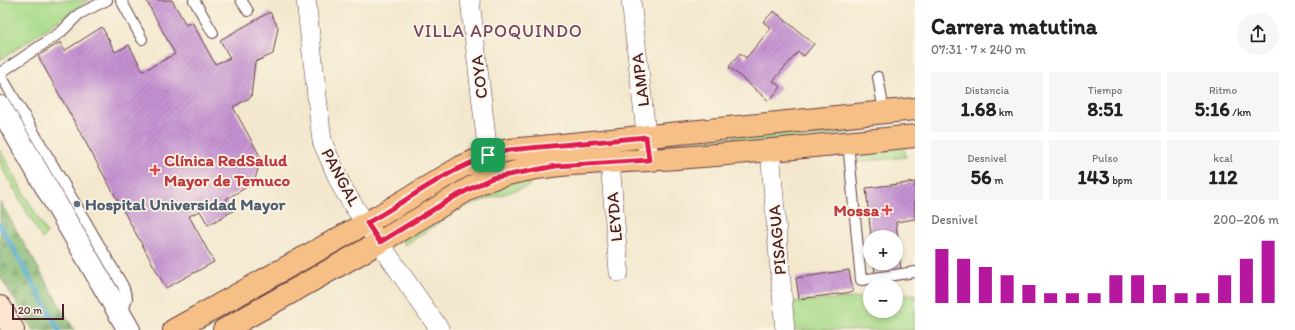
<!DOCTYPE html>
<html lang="es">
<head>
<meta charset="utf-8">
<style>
  body { margin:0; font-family:Itim,sans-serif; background:#f6f6f6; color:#222; height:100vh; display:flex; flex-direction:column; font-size:15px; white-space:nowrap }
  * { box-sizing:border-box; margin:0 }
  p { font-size:13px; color:#767676 }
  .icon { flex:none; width:22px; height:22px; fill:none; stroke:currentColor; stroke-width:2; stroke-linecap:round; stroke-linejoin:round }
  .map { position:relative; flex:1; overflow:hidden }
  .panel { display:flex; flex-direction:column; background:#fff; width:380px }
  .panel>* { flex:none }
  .controls { position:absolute; left:863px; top:230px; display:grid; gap:8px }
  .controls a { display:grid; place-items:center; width:40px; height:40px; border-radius:50%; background:#fff; box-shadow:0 2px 6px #0003; font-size:20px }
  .scale { position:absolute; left:12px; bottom:10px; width:52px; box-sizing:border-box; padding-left:4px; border:2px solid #4a1f2b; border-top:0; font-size:11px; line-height:14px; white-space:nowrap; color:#4a1f2b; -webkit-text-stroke:3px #fcf5e5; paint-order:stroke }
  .pin { position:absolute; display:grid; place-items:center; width:34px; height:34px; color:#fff; margin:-17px; border-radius:8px; box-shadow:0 2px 6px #0006 }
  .round { display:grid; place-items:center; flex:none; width:42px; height:42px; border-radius:21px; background:#f6f6f6 }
  .overview { display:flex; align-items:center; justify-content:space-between; height:68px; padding:0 16px }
  h1 { font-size:22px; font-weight:700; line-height:30px }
  .figures { display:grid; grid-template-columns:repeat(3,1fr); gap:6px; height:68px; padding:4px 16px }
  .figures div { display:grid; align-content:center; border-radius:0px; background:#f6f6f6; text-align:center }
  .figures b { font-size:20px; font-weight:700 }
  .figures small { font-size:11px; font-weight:400 }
  .figures p { font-size:11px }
  .chart { height:112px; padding:8px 16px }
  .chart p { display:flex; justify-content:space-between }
  .chart svg { width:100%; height:72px; margin-top:4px; stroke:#b5179e; stroke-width:6 }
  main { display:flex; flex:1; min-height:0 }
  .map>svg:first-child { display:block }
  .green { fill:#a8da89; stroke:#797c5a }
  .forest { fill:url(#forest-firs); stroke:#686c50 }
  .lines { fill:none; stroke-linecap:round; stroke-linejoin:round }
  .stream { stroke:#51a8ce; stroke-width:5 }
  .building { fill:url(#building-hatch) }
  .service-casing { stroke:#633d43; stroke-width:12 }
  .minor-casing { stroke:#633d43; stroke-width:20 }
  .tertiary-casing { stroke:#633d43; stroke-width:24 }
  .secondary-casing { stroke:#633d43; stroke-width:24 }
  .primary-casing { stroke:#633d43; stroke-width:24 }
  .service { stroke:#fff; stroke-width:10 }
  .minor { stroke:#fff; stroke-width:19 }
  .tertiary { stroke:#fff; stroke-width:22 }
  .secondary { stroke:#fbe5cf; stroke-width:22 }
  .primary { stroke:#f5bf86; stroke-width:22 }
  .route-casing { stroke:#fff; stroke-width:8 }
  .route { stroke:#e11d48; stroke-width:5 }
  .health-dot { fill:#e0444e; stroke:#fcf5e5; stroke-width:1.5 }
  .service-dot { fill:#5c6f8a; stroke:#fcf5e5; stroke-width:1.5 }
  .labels { text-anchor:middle; stroke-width:3.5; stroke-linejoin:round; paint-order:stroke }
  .street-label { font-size:17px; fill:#4a1f2b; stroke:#fcf5e5 }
  .health-label { font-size:17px; font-weight:bold; fill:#be3a42; stroke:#fcf5e5; text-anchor:start }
  .service-label { font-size:17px; font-weight:bold; fill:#4e5e75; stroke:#fcf5e5; text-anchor:start }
  .neighbourhood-label { font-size:18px; letter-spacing:1px; fill:#754765; stroke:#fcf5e5 }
</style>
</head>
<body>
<main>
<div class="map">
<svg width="915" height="330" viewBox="0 0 915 330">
  <defs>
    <pattern id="forest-firs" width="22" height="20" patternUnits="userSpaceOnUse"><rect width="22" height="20" fill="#86ba75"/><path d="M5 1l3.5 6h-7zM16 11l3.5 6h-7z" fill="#709760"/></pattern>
    <pattern id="building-hatch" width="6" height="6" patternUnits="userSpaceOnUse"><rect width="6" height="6" fill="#c491d2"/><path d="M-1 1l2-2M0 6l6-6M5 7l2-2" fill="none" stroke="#a176ab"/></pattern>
  </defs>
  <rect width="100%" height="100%" fill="#fcf5e5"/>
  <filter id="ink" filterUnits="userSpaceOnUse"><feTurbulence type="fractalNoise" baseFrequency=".025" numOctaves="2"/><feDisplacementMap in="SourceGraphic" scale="8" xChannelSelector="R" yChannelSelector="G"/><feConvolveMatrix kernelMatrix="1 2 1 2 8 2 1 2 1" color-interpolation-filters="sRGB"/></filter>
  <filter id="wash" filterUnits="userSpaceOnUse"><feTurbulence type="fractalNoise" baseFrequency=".012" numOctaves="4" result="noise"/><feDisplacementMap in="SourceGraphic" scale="16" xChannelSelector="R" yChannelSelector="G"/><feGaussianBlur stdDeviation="0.9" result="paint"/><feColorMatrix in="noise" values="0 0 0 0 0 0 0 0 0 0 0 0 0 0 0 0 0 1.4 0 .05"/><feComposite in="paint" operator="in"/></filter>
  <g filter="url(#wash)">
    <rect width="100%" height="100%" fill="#f3e8ce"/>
    <path class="green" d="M0,0H89L0,60Z
      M864,124L861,132L662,151L661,144Z
      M904,146L906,157L858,162L857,150Z
      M0,150L47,234L42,239L0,164Z
      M528,177L529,186L478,202L456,211L405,245L401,239L458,203Z
      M343,246L347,252L207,330H194Z
      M915,294V330H791L788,302L870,297V311H896V296Z"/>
    <path class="forest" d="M0,202L74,330H33L0,276Z"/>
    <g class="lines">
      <path class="stream" d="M0,225L59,330"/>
    </g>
    <g id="blocks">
      <path class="building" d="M151,0H172L186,25L192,22L215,64L230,58L220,40L270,12L278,27L273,54L255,62L251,97L233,107L261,158L254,183L226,199L233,211L208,225L200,211L189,216L214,262L166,288L38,56L61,42L64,51L102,27L115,52L129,45L143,71L175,54L147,2Z
        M774,11L814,44L804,56L798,52L773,81L781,87L769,101L729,67L740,53L746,58L771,28L763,22Z
        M915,182V219L896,222L901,270L875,273L874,263H896V237H871L866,188Z
        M849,270L853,292L799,299L796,278Z"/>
    </g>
  </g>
  <g filter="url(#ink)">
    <use href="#blocks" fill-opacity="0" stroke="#633d43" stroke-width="1"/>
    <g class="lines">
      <g class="service-casing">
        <path id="service" d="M121,0L142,39
          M194,0L213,33
          M241,0L248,11
          M0,73L61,32L79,14L107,0
          M0,74L123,286L127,298L122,315
          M878,77L884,112
          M848,143L861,280L915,272"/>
      </g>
      <g class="minor-casing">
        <path id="minor" d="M306,0L322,141L341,185L353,205L440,330
          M470,0L488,155
          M631,0L649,160
          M770,150L785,330
          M610,162L619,272"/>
      </g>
      <g class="tertiary-casing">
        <path id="tertiary" d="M0,107L129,330"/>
      </g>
      <g class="secondary-casing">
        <path id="secondary" d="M0,307L13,330"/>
      </g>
      <g class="primary-casing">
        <path id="primary" d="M174,330L379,216L461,167L488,155L509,150L542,147L915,109
          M224,330L380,242L479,183C533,162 593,163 649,160C738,154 827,145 915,136"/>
      </g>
      <use href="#service" class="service"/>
      <use href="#minor" class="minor"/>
      <use href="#tertiary" class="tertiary"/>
      <use href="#secondary" class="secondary"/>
      <use href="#primary" class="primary"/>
    </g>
  </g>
  <g class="lines" filter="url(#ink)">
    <g class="route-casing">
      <path id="route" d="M646,137L649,160L556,166L492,178L454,197L380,242L367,223C414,197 456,162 509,150Z"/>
    </g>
    <use href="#route" class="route"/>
  </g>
  <g class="health-dot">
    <path d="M153 164h4v4h4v4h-4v4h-4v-4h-4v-4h4z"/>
    <path d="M885 204h4v4h4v4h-4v4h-4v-4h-4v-4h4z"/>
  </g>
  <circle class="service-dot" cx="77" cy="204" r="4"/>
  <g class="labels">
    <g class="street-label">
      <text transform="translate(479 77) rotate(-97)" y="6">COYA</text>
      <text transform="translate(640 80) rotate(-97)" y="6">LAMPA</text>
      <text transform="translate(341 177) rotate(62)" y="6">PANGAL</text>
      <text transform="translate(614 217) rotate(-95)" y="6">LEYDA</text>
      <text transform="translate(777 240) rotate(-95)" y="6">PISAGUA</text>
    </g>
    <g class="health-label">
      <text x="164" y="166">Clínica RedSalud<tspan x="164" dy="20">Mayor de Temuco</tspan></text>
      <text x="879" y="216" text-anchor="end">Mossa</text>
    </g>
    <g class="service-label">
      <text x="85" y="210">Hospital Universidad Mayor</text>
    </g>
    <g class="neighbourhood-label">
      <text x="498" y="37">VILLA APOQUINDO</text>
    </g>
  </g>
</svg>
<div class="controls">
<a>+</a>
<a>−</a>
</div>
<div class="scale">20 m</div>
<div class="pin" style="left:488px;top:155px;background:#1e9e55"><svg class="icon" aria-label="arrive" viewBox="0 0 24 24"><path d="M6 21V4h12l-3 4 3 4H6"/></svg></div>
</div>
<section class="panel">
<div class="overview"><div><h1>Carrera matutina</h1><p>07:31 · 7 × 240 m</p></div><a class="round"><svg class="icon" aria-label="share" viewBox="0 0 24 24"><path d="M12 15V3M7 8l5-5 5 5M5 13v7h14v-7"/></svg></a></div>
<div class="figures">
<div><p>Distancia</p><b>1.68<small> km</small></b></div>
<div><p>Tiempo</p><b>8:51</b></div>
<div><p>Ritmo</p><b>5:16<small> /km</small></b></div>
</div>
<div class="figures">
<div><p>Desnivel</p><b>56<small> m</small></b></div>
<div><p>Pulso</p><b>143<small> bpm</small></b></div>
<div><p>kcal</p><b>112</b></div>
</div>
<div class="chart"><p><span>Desnivel</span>200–206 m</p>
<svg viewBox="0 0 160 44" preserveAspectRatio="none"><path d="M5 44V11M15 44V17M25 44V22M35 44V27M45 44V33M55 44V38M65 44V38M75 44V38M85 44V27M95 44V27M105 44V33M115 44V38M125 44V38M135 44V27M145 44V17M155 44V6"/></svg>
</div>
</section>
</main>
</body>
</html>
